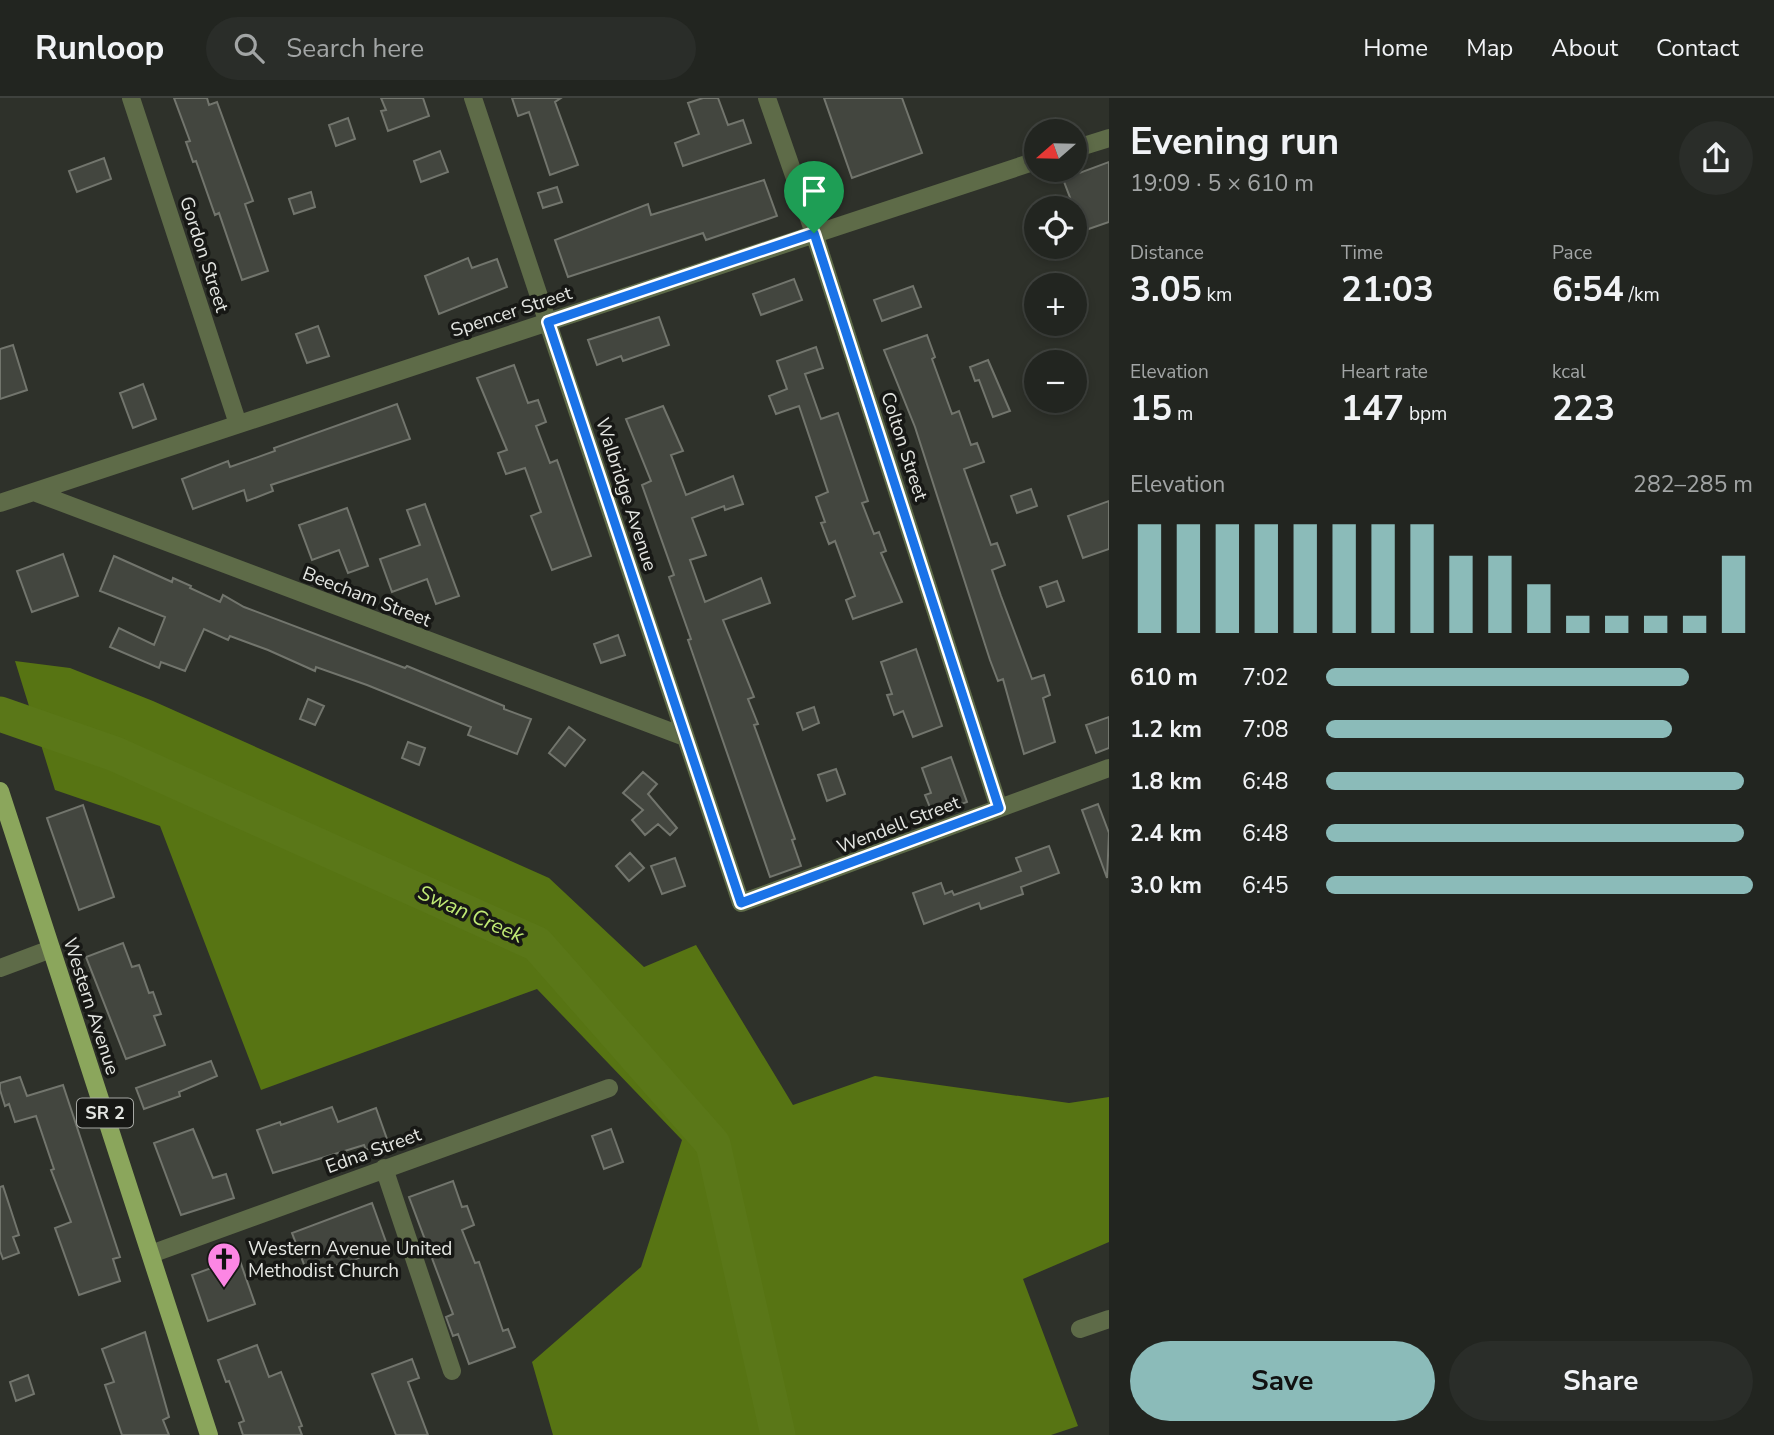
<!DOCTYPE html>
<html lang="en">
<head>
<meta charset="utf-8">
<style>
  body { margin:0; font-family:"Nunito Sans",sans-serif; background:#2a2d29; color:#f1f3f6; height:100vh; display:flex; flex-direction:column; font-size:26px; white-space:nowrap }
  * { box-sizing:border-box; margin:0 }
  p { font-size:23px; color:#a2a5a5 }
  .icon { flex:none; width:38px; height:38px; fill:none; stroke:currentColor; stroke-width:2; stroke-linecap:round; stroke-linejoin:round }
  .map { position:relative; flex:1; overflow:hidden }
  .drawer { display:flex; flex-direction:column; background:#222520; width:665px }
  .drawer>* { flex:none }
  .needle { width:46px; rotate:250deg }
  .controls { position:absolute; left:1024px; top:21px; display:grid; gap:14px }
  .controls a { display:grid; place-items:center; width:63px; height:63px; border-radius:50%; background:#222520; box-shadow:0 4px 10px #0003,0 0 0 2px #3f423e; font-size:35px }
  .pin { position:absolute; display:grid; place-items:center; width:60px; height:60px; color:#fff; margin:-72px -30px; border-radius:50% 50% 50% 0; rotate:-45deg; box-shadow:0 0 7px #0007 }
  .pin .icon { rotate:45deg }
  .round { display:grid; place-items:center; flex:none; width:74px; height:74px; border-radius:37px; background:#2a2d29 }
  .head { display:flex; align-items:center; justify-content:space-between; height:119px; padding:0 21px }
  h1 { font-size:38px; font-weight:700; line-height:52px }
  .metrics { display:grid; grid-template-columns:repeat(3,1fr); gap:10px; height:119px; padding:7px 21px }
  .metrics div { display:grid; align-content:center }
  .metrics b { font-size:35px; font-weight:700 }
  .metrics small { font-size:19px; font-weight:400 }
  .metrics p { font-size:19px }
  .chart { height:196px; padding:14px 21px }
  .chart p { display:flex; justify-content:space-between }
  .chart svg { width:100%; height:126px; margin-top:7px; stroke:#8bbbb9; stroke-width:6 }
  .action { display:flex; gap:14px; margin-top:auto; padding:14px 21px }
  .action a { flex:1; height:80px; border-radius:42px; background:#8bbbb9; color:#111; font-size:28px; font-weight:700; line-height:80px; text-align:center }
  .action a+a { background:#2a2d29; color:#f1f3f6 }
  ul { padding:0 21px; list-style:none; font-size:23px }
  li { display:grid; grid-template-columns:112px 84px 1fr; align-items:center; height:52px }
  li i { height:18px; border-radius:9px; background:#8bbbb9 }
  header { display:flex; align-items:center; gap:42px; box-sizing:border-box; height:98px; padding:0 35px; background:#222520; border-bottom:2px solid #3f423e }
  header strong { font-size:33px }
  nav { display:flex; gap:38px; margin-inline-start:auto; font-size:24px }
  .search { width:490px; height:63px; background:#2a2d29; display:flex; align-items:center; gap:18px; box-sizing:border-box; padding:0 24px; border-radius:38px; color:#a2a5a5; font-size:26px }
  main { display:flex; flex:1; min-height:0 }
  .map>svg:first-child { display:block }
  .forest { fill:#577413 }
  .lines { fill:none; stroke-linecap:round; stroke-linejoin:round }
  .river { stroke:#5a7718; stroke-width:35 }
  .building { fill:#43463f; stroke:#72756d; stroke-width:2 }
  .minor { stroke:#5e6b48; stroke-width:18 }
  .major { stroke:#8ba65c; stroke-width:18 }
  .route-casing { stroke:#fff; stroke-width:14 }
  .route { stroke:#1a73e8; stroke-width:9 }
  .labels { text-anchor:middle; stroke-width:7; stroke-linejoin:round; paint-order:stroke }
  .shield { fill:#171815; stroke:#a6a8a4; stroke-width:2 }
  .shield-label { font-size:18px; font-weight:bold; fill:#e4e6e2 }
  .street-label { font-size:19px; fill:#e4e6e2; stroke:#171815 }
  .poi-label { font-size:19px; fill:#e4e6e2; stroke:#171815; text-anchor:start }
  .water-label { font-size:21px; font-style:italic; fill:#c1eb75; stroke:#171815 }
</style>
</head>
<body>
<header>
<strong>Runloop</strong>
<div class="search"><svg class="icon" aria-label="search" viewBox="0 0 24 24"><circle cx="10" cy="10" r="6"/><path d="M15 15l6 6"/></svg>Search here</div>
<nav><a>Home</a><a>Map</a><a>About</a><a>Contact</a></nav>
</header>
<main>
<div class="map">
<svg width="1109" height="1337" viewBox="0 0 1109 1337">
  <rect width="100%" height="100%" fill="#2e312a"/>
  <path class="forest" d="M15,563L70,570L153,603L549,780L644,869L696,847L793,1007L875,978L1069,1005L1109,999V1144L1023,1181L1078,1328L1051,1337H553L532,1264L641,1169L682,1042L537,891L261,992L160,728L55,692Z"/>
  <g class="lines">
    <path class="river" d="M0,616L115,656L537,846L713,1046L778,1337"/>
  </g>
  <path class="building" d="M174,0H207L209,7L217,4L253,103L245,106L268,173L242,182L219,115L215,117L196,63L193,64L186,44L190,43Z
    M381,0H423L429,18L388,33L381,13L386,12Z
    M512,0H561L555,4L578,67L550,77L529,14L518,18Z
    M703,0H718L728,27L743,22L751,45L683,68L675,45L699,36L688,5Z
    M824,0H902L922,55L852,80Z
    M348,20L355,41L336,48L329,27Z
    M440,53L448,74L421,84L414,63Z
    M104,60L111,81L77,94L69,73Z
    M1109,64V124L1074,136V110L1063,81Z
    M764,82L777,118L706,142L703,135L568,179L555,142L648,106L651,117Z
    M557,89L562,104L543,110L538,95Z
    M311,94L315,109L294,116L289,101Z
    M468,160L472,170L497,161L507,189L439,216L425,178Z
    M794,181L802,202L761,217L753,196Z
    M913,188L921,209L882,223L874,202Z
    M659,219L669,247L623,263L621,258L597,267L588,242Z
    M318,228L329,258L307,265L296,236Z
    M927,237L935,259L932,261L952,316L959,313L971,347L977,345L984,364L964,371L991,447L997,445L1005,467L992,472L1001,498L1032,581L1044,577L1050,597L1043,600L1055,644L1024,656L1003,581L998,583L990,562L915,329L884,252Z
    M13,247L27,292L0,301V251Z
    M816,249L823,270L805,276L821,321L838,315L868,403L862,405L874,436L879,434L886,453L881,455L902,504L853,521L846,502L855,498L835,443L829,446L821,425L825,424L816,399L828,394L799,308L776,316L769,298L787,291L777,263Z
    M988,262L1010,313L993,319L979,282L975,283L970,269Z
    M514,267L528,305L538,302L546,324L536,328L550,365L557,362L591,458L552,472L531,418L541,414L525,370L506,376L498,355L507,352L477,280Z
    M143,286L156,321L133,330L120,295Z
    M397,306L410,341L271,387L273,393L247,403L244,392L193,411L182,381L228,363L230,369L275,353L274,350Z
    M663,308L683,353L671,357L686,397L733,378L743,406L725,412L724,408L692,420L706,457L690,462L705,504L761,480L770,505L723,522L754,599L748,601L758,626L754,627L795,741L792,742L801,768L770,779L688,542L691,541L669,479L674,477L642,387L651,383L626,321Z
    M1031,391L1037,408L1017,415L1011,398Z
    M1109,403V451L1083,460L1068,418Z
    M425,406L459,498L436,506L427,481L392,494L380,461L420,447L407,412Z
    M347,410L368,468L348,475L339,452L312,462L299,427Z
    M63,456L78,498L32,514L17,473Z
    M114,458L172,484L173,480L191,488L190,490L220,504L223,497L244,509L405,570L407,568L504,608V611L531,621L517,656L468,637L471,629L367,587L316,569L315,573L268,552L230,538L228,542L204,531L185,573L161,564L159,570L110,549L119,530L154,547L165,519L100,493Z
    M1057,483L1064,503L1047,509L1040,489Z
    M618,537L625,557L601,565L594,546Z
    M916,551L942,628L913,639L903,613L894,617L887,597L892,596L881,564Z
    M308,601L324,608L315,627L300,621Z
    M814,609L819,625L803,632L797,615Z
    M1109,619V650L1096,655L1086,627Z
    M569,629L585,642L565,668L549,655Z
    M408,644L425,650L419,667L402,660Z
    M951,659L967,704L933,717L925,697L931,695L922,670Z
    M836,671L845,696L827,703L818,677Z
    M643,674L657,686L648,696L677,730L670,737L658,726L645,737L632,722L643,712L623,695Z
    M1098,706L1109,735L1107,780L1082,712Z
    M83,707L114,799L79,812L47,720Z
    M1049,748L1059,775L1021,789L1023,796L981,811L979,805L924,826L913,795L941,785L945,796L952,793L954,797L1021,773L1016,760Z
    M630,755L644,770L629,783L616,768Z
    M675,760L685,788L662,796L651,768Z
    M123,845L132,869L139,867L149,895L153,894L161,916L154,918L165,947L126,961L86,859Z
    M211,963L217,978L179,994L180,998L144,1011L136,990Z
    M20,979L27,998L63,987L120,1159L113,1161L120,1183L79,1197L55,1130L71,1124L51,1072L54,1071L36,1018L15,1024L9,1006L5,1008L0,992V985Z
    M332,1009L338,1024L376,1010L388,1044L366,1052L364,1047L273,1075L257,1032L280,1024L281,1027Z
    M193,1031L213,1080L226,1076L234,1100L181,1117L154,1045Z
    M611,1031L623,1064L604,1071L592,1038Z
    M453,1083L462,1109L467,1108L474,1127L462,1132L475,1165L479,1164L503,1233L508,1231L515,1249L469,1266L458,1236L453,1238L446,1219L453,1216L409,1099Z
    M3,1088L19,1137L13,1139L19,1155L3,1161L0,1153V1089Z
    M372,1105L386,1144L360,1154L362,1159L308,1177L292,1135Z
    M239,1160L255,1206L208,1223L192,1177Z
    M145,1234L169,1319L163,1322L169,1337H122L105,1287L114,1284L102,1251Z
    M257,1247L269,1279L281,1274L302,1328L299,1329L302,1337H243L239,1325L244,1323L229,1283L226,1284L218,1262Z
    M412,1261L419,1280L408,1284L428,1337H396L372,1276Z
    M28,1277L34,1296L16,1303L10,1284Z"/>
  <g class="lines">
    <path class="minor" d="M131,0L238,326
      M473,0L741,805L1109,670
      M767,0L814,135L999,710
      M1074,51L1109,40
      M34,394L685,639
      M0,405L1036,63
      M0,870L51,851
      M384,1070L452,1273
      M151,1156L609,990
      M1080,1231L1109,1221"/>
    <path class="major" d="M0,693L209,1337"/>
  </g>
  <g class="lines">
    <g class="route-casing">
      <path id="route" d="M814,135L999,710L741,805L548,224Z"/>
    </g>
    <use href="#route" class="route"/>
  </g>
  <defs>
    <g id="church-pin" transform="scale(1.75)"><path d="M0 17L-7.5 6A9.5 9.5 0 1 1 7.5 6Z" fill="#fc86e4" stroke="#171815"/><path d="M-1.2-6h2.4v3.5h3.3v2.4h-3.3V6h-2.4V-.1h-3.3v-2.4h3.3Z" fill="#111"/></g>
  </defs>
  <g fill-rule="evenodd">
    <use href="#church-pin" x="224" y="1161"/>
  </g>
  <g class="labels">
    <rect class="shield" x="77" y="1000.5" width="56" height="29" rx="5"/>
    <g class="shield-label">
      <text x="105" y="1021">SR 2</text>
    </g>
    <g class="street-label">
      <text transform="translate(205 156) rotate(72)" y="7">Gordon Street</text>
      <text transform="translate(511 213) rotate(-18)" y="7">Spencer Street</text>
      <text transform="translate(905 348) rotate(72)" y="7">Colton Street</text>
      <text transform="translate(627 396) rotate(72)" y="7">Walbridge Avenue</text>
      <text transform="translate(367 498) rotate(21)" y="7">Beecham Street</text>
      <text transform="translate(898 726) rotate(-21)" y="7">Wendell Street</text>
      <text transform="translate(92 908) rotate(72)" y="7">Western Avenue</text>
      <text transform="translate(373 1052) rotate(-20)" y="7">Edna Street</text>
    </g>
    <g class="poi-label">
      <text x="248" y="1157">Western Avenue United<tspan x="248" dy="22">Methodist Church</tspan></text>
    </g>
    <g class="water-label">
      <text transform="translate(471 816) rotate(24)" y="7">Swan Creek</text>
    </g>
  </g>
</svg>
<div class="controls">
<a><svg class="needle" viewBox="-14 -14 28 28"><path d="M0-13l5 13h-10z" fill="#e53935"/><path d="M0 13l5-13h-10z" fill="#a2a5a5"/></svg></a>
<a><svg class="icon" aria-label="locate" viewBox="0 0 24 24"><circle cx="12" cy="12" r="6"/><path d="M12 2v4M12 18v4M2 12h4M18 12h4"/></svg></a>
<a>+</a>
<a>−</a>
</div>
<div class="pin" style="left:814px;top:135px;background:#1e9e55"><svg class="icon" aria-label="arrive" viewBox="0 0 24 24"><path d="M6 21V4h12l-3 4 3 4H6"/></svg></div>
</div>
<section class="drawer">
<div class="head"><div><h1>Evening run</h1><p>19:09 · 5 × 610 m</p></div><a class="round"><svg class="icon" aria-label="share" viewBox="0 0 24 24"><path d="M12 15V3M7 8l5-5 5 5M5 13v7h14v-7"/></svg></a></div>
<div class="metrics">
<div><p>Distance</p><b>3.05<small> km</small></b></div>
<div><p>Time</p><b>21:03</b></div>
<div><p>Pace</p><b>6:54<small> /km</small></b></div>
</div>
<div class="metrics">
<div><p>Elevation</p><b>15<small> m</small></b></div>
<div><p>Heart rate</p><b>147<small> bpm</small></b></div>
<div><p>kcal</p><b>223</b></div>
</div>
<div class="chart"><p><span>Elevation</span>282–285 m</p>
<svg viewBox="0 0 160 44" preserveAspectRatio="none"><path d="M5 44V6M15 44V6M25 44V6M35 44V6M45 44V6M55 44V6M65 44V6M75 44V6M85 44V17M95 44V17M105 44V27M115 44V38M125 44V38M135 44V38M145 44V38M155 44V17"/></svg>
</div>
<ul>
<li><b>610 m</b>7:02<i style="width:85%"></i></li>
<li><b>1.2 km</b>7:08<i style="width:81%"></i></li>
<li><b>1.8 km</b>6:48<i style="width:98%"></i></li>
<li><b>2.4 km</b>6:48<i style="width:98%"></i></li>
<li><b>3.0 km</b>6:45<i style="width:100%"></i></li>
</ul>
<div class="action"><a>Save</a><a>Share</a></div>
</section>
</main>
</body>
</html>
